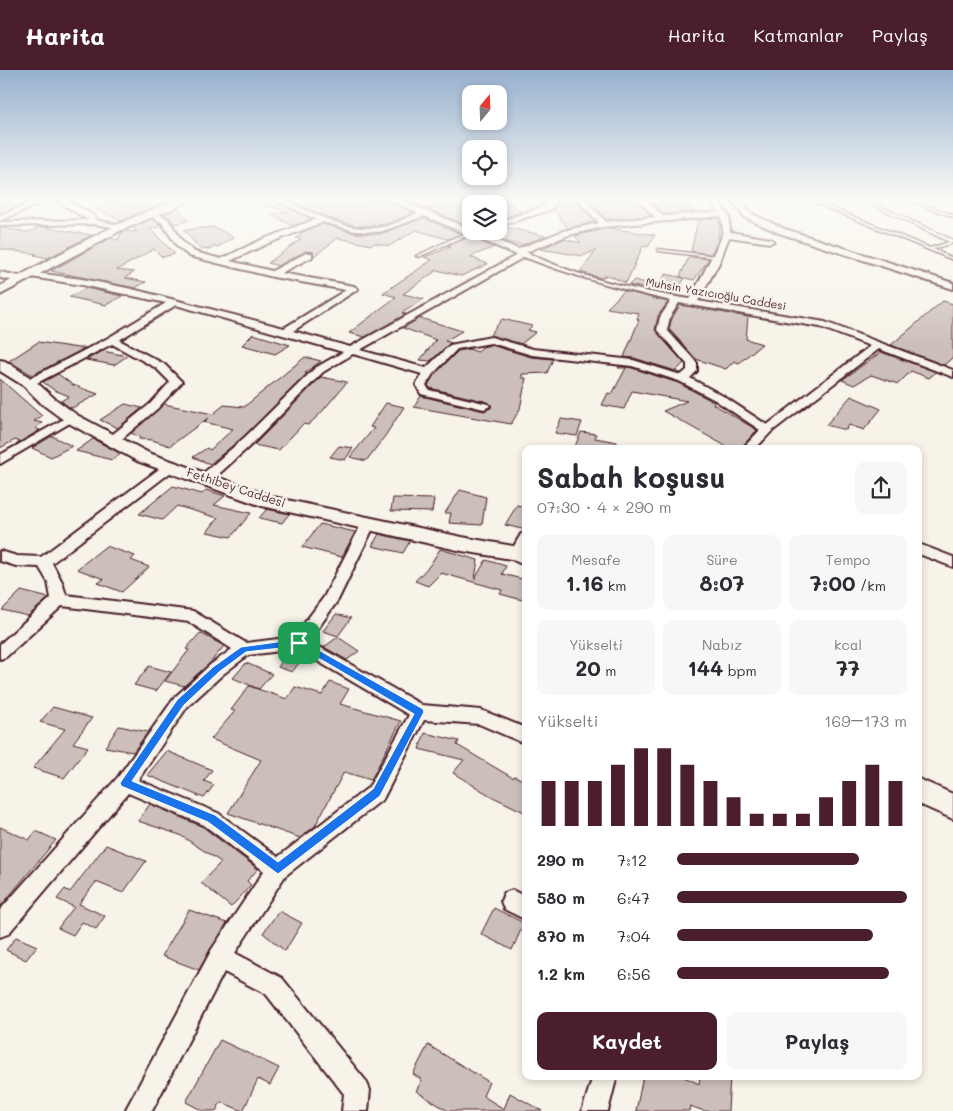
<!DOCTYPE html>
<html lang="tr">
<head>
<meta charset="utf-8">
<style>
  body { margin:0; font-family:Mali,sans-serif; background:#f7f7f7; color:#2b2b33; height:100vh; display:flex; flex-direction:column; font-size:19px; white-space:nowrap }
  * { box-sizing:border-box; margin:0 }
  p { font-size:16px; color:#7c7c81 }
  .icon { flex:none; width:28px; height:28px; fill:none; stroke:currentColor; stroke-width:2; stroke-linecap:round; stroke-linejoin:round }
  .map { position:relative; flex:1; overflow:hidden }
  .panel { position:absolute; left:522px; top:375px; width:400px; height:635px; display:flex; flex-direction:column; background:#fff; border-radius:10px; box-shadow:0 2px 8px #0003 }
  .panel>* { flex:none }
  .needle { width:32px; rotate:19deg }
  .buttons { position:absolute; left:462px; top:15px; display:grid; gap:10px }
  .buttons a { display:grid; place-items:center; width:45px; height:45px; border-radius:10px; background:#fff; box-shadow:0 2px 8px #0003; font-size:25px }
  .pin { position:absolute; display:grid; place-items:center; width:42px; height:42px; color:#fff; margin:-21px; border-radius:10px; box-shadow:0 2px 8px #0006 }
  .round { display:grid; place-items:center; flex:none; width:52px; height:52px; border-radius:10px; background:#f7f7f7 }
  .overview { display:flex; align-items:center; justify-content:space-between; height:85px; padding:0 15px }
  h1 { font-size:28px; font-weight:700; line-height:38px }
  .figures { display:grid; grid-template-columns:repeat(3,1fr); gap:8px; height:85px; padding:5px 15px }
  .figures div { display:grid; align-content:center; border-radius:10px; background:#f7f7f7; text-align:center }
  .figures b { font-size:21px; font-weight:700 }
  .figures small { font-size:14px; font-weight:400 }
  .figures p { font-size:14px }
  .chart { height:140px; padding:10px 15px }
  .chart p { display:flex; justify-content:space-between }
  .chart svg { width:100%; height:90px; margin-top:5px; stroke:#4a1f2b; stroke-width:6 }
  .button { display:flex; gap:10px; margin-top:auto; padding:10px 15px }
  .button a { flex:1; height:58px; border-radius:10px; background:#4a1f2b; color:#fff; font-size:20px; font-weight:700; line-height:58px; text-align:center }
  .button a+a { background:#f7f7f7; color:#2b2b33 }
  ul { padding:0 15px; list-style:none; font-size:16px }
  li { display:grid; grid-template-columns:80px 60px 1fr; align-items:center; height:38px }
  li i { height:12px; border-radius:6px; background:#4a1f2b }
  header { display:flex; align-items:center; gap:30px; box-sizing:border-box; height:70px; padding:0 25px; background:#4a1f2b; color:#fff }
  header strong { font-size:24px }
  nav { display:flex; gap:28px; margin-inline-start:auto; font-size:18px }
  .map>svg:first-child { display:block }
  .building { fill:#ccbfb9; stroke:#4a1f2b }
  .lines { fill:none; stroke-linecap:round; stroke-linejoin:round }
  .lane-casing { stroke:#4a1f2b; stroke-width:3 }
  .street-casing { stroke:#4a1f2b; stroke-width:4 }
  .secondary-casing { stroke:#4a1f2b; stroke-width:4 }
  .lane { fill:#f7f3e8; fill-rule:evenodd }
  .street { fill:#f7f3e8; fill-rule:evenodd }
  .secondary { fill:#f7f3e8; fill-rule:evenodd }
  .route { fill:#1a73e8; stroke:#fff; fill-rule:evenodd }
  .labels { text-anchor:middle; stroke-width:5; stroke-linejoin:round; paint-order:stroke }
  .far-street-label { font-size:11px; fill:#4a1f2b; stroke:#f7f3e8 }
  .street-label { font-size:12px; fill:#4a1f2b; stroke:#f7f3e8 }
</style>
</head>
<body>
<header>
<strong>Harita</strong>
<nav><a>Harita</a><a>Katmanlar</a><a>Paylaş</a></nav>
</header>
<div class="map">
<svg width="953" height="1041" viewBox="0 0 953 1041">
  <rect width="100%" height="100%" fill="#f7f3e8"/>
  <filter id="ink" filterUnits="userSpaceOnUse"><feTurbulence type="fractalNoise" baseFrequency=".02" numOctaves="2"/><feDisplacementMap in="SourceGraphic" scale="10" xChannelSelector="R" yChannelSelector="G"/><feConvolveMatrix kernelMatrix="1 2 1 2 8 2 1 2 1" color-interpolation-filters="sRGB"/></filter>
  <g filter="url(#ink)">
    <path class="building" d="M0,129H34L0,144Z
      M116,129H160L167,132L122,151L96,139Z
      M256,129H270L311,149L293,156L272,145L288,142L255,132Z
      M287,129H386L413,143L386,154L357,156L331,149Z
      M403,129H471V157Z
      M499,129H505L521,142L499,150Z
      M588,129H635L651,146L606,149Z
      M648,129H687L693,142L664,144Z
      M578,133L595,152L568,158L553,139L556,135Z
      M178,138L188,151L173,154L170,148L164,144Z
      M424,148L461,164L447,169L416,160L389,176L374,173L371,175L338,168L314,186L313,182L306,181L278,196L268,193L301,169L296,168L303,162L323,154L354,163L380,164Z
      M717,148L720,156L717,173L711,184L691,181L698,150Z
      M152,149L162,156L150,159L175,184L162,187L154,179L117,200L134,202L125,208L146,212L135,218L51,201L110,168L118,170L121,163L126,161L137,162L133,157Z
      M40,157H43L92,165L48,188L34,185L37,184L0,179V158L29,162Z
      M214,157L234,167L218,177H214L209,180L199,178L184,160Z
      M504,157L546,166L522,175L509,173L480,161H499V158Z
      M609,158L655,165L648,177L643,176L626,213L607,205L601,208L580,202L596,180L583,186L540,179L563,169L581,173L575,166Z
      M470,167L494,177L470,187L488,194L461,206L437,200L403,224L424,229L402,243L406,244L365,267L349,263L396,227L383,223L432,190L424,187L451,177L447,176Z
      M689,187L709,189L694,210L685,208L674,224L629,215L634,210L658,216L666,204L684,208L680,206Z
      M86,218L122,226L106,235L69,227Z
      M624,221L668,232L658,246L655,260L684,293L676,301L634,288L624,287L639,250L637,249L639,243L607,238Z
      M943,231L953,234V287L944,295L891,275Z
      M680,235L748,247L746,269L762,274L739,293L734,291L726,299L696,289L669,259L672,248Z
      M420,248L462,261L445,271L452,273L430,291L420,290L436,270L403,258Z
      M502,249L532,256L528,260L536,262L521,274L490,265Z
      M253,264L290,275L275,284L242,275Z
      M38,272L78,278H86L32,305L9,291Z
      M491,275L531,287L553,289L547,303L522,304V308H526L520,339L511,354L414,337L421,326L484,341L491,338V335L488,332L430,318L428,315L434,305L458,281L469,279L478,282L482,277Z
      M103,281L127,286L114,295L86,290Z
      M881,282L936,302L929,308L911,301L898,314L871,305L854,315L842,310Z
      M305,287L321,291L305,303L307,304L243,367L210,394L193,387L207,378L210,380L233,359L204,352L208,348L170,376L152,370L139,369L140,367L131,363L164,334L213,344L224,335L244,337Z
      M619,296L632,298L678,313L714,332L713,334L757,360L740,379H731L663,341L687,331L632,321L624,339L602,335L608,323L612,324L626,298H618Z
      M58,304L73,315L98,324L72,338L69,337L61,331L69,326L54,320L43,312Z
      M321,307L347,312L320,344L308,355L303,354L279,380L254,375Z
      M0,309L42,346L34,351L42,353L35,358L40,360L20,372L15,370L0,378Z
      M851,326L881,339L864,360L849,355L846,360L826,355Z
      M386,333L404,337L385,366L366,391L350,387L374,358L370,357Z
      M125,334L142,338L118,358L100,350Z
      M561,349L582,352L577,366L555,363Z
      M581,362L596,364L595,368L617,372V379H574Z
      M52,366L72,376L51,387L32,378Z
      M93,369L121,384L112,390L76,381Z
      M339,376L353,378L345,390L330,387Z
      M173,416L202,424L206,420L225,426L214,435L251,443L231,467L207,462L218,448L177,436L162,450L139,444Z
      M460,420L486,427L482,455L449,453L451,443H445Z
      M393,428L434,429L432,442L391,441Z
      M517,435L526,437V460L505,455Z
      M267,439L289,444L282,453L259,448Z
      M320,454L355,462L342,487L302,477Z
      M379,464L410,471L403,483L372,476Z
      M106,476L135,486L131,490L149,497L122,522L98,513L104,509L77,499Z
      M440,479L478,490L475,509L486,490L506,496L502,504L526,510V531L500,524L502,520L441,503L428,516L415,511L430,495Z
      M21,521L49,528L28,546L2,540Z
      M336,544L351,548L338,566L323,561Z
      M200,563L224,576L209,594L184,616L165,611L189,580L186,579Z
      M338,567L359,581L347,590L324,577Z
      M287,584L302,589L292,602L278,597Z
      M246,593L272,604L259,619L233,608Z
      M149,596L171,602L156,621L134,615Z
      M330,612L349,619L340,634L401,651L371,710L344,702L315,756L300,768L228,743L261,690L211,669L235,641L231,640L249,616L287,629L295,617L322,625Z
      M53,637L92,648L73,673L88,677L64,708L33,698L65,659L40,652Z
      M119,656L148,662L133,682L105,677Z
      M425,663L459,671L457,675L513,708L514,706L526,711V743L491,726L453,703L464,690L419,679Z
      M167,681L212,700L204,711L214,715L204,728L147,705Z
      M150,734L203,757L258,799L247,811L251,815L231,837L201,813L221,792L180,765L138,751Z
      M0,757L29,770L36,761L56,770L0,837Z
      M106,775L146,791L123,823L96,812L79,834L105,846L96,859L82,852L73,865L58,858L74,837L57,829L65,819L70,822Z
      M494,838L524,853L512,880L481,864Z
      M189,840L227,853L199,900L162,886Z
      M279,841L302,853L285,881L263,863Z
      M16,867L37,876L26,890L6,880Z
      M220,970L279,998L270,1015L258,1009L243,1041L221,1032L216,1041H203L186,1032Z
      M428,975L489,1012L483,1026L504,1039L510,1023L542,1041H448L416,1021L422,1010L413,1004Z
      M643,1006H682L699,1014L700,1006H730L728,1041H704L690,1036L689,1041H636Z"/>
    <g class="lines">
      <g class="lane-casing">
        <path id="lane" d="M806,129H811L930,178L949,172L861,129H866L953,170V173L933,179L953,188V190Z
          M906,129H912L953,145V147Z
          M473,162H474V164L458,169L419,187L416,186L456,167Z
          M658,179L716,186L718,187L716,188L659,181H658Z"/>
      </g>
      <g class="street-casing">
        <path id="street" d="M40,129H50L0,151V146Z
          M54,129H63L94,145L96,150L123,156L119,158L93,154L0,156V152L88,150Z
          M272,129H282C311,142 349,164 382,157C394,155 406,148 418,143L388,129H398L518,179L563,161L599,153L577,129H585L606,152L655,147L637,129H645L663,146L719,142L710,129H718L729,147L730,162L770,169L774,171L770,173L729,167L719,193L698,231L825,252L953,300V307L879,279L771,362L755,379H742L760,360L715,330L679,311L632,296L532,285L491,273L457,279L433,304L426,315L429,320L488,334L490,336L484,339L421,324L416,315L422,304L353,284L323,302L252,374L210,412L205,413L199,409L200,406L244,368L315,298L343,282L176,235L119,270L164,294L182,312L158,338L116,374L112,375L106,371L108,368L150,334L170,312L156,298L112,274L33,315H25L24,313L25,311L108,268L166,233L82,215L31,207L28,206V202L82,209L132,219L284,258L346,220L273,207L189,186L177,176L162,153L146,143L153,141L168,149L183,172L195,182L221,189L261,170L316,149ZM424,146L517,185L350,277L293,261L358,219L354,216L281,203L312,187V183H306L272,201L230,191L267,174L323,152L355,161L380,162ZM721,146L723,161L720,171L690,229C637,221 573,206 526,182L569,165L602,157ZM524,187C572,206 621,219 671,231L660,247L657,260L687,294V300L681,305L633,290L533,279L491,267L450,275L426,298L360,280ZM679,233L820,257L870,276L767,355L723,326L690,308L697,301V293L667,260L670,247Z
          M548,129H556L555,134L550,140L499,156V152L544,136Z
          M731,129H739L750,143L785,159L953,213V219L779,163L744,147Z
          M0,202L25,207L26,209L22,212L0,208Z
          M71,345L77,348L75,350L0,394V385Z
          M171,392L177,396L175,399L52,493L62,512L66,525L193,541L246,573L294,567L324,527L363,451H373L375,454L338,530L309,571L422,635L481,640L526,658V674L479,654L424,650L383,729L285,806L235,883L282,908L366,1011L370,1020L368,1041H342L344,1024L266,924L224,902L152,1041H125L212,879L264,801L204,755L128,723L8,864L0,867V840L118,707L175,627L210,595L232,579L189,552L62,536L6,587L0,589V574L51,528L48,512L39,497L16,496L0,491V481L17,486L41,487L167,393ZM297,579L409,645L369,717L278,787L218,743L138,710L187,637L222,605L248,585Z
          M526,462C527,471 527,479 522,486H512L510,483L521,464Z
          M919,474L953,487V497L919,484Z
          M512,820L526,827V850L504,839L501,831L504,823Z
          M593,1006H617L608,1041H582Z"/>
      </g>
      <g class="secondary-casing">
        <path id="secondary" d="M180,129H195L120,161L0,225V216C59,185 116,151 180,129Z
          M0,290L5,291L34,310L54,328L77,345L149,383L273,427L462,467L524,478L526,480V496L511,489L462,481L262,436L137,391L65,351L42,334L24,316L0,301Z
          M919,709L953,724V749L919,734Z"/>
      </g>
      <use href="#lane" class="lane"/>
      <use href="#street" class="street"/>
      <use href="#secondary" class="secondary"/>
    </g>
  </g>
  <linearGradient id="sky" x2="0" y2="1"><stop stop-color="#96b0ce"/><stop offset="0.47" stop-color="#fbfaf5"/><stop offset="1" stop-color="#fbfaf5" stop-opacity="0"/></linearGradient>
  <rect width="953" height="275" fill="url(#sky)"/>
  <path class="route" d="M299,569L423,639L424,642L380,726L278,804L208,752L121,716L120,713L177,630L213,597L241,577ZM298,576L414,644L373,719L278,792L215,745L132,711L184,635L219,602L246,582Z"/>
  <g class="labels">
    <g class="far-street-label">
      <text transform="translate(716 224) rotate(10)" y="4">Muhsin Yazıcıoğlu Caddesi</text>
    </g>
    <g class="street-label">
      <text transform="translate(236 418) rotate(18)" y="4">Fethibey Caddesi</text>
    </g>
  </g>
</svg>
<div class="buttons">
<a><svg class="needle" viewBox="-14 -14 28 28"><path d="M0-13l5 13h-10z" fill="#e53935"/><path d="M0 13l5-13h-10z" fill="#7c7c81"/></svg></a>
<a><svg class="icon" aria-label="locate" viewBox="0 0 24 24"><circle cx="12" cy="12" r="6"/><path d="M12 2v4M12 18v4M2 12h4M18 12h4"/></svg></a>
<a><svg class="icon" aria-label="layers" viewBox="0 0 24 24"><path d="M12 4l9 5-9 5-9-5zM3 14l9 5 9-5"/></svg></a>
</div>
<div class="pin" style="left:299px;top:573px;background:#1e9e55"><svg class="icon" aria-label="arrive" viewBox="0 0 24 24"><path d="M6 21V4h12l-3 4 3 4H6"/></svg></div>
<section class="panel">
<div class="overview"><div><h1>Sabah koşusu</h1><p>07:30 · 4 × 290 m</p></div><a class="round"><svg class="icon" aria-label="share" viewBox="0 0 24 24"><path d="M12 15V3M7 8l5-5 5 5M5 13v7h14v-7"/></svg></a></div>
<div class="figures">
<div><p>Mesafe</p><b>1.16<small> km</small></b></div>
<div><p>Süre</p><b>8:07</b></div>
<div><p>Tempo</p><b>7:00<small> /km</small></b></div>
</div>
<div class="figures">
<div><p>Yükselti</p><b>20<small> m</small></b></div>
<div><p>Nabız</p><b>144<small> bpm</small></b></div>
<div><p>kcal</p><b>77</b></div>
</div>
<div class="chart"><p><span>Yükselti</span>169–173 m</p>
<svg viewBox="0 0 160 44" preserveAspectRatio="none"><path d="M5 44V22M15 44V22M25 44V22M35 44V14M45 44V6M55 44V6M65 44V14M75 44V22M85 44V30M95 44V38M105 44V38M115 44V38M125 44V30M135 44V22M145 44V14M155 44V22"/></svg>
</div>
<ul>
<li><b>290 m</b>7:12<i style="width:79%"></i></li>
<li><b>580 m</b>6:47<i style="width:100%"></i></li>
<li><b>870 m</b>7:04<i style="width:85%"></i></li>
<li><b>1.2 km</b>6:56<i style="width:92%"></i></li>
</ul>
<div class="button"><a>Kaydet</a><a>Paylaş</a></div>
</section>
</div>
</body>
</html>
